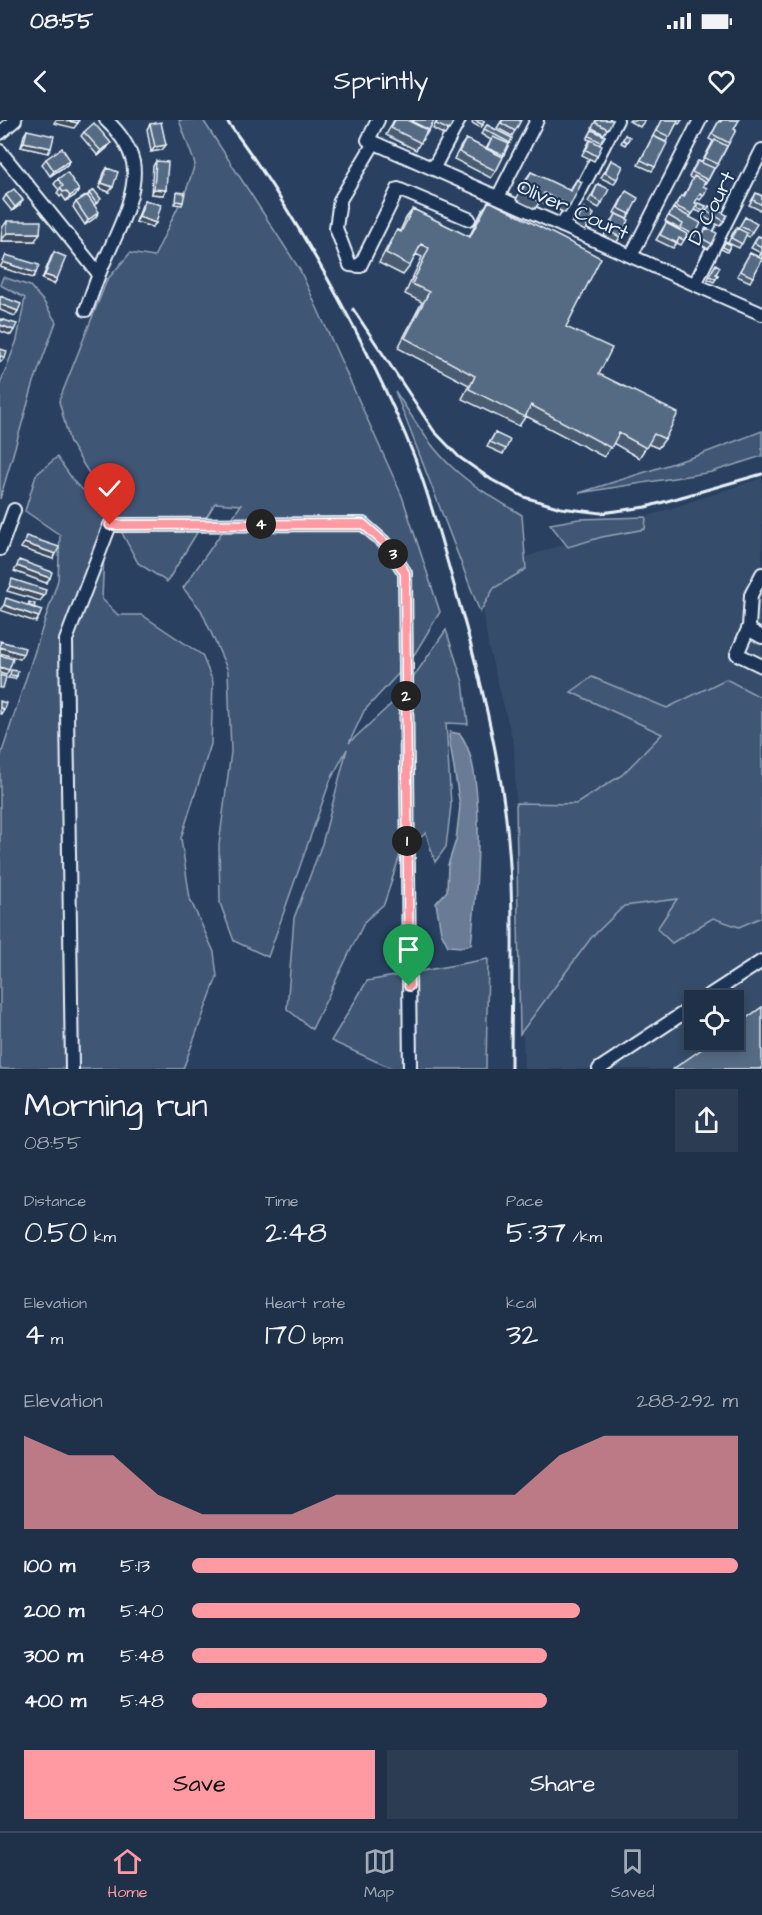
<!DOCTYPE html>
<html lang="en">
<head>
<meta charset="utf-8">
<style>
  body { margin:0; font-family:"Architects Daughter",sans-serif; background:#2c3c53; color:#f1f3f6; height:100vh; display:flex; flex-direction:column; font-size:22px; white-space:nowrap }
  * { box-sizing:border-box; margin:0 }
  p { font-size:20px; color:#a1a9b4 }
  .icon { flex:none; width:33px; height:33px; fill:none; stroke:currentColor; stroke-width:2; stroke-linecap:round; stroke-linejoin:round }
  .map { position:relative; height:949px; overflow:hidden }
  .details { display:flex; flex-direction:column; background:#1f3049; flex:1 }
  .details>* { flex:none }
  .controls { position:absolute; left:684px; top:870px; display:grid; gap:12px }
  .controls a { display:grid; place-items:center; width:60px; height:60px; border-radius:0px; background:#1f3049; box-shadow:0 3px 9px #0003,0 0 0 2px #3c4b61; font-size:30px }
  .pin { position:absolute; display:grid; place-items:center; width:51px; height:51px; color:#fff; margin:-62px -26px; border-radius:50% 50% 50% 0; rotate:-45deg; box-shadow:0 0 6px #0007 }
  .pin .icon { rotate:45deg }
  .km { position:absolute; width:30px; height:30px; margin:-15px; border-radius:50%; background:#222; color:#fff; font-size:16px; line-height:30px; text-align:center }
  .round { display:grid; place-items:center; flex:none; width:63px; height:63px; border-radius:0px; background:#2c3c53 }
  .summary { display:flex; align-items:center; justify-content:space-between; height:102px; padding:0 24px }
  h1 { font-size:33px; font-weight:600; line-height:45px }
  .metrics { display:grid; grid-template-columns:repeat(3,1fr); gap:9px; height:102px; padding:6px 24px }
  .metrics div { display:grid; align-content:center }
  .metrics b { font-size:30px; font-weight:600 }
  .metrics small { font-size:16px; font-weight:400 }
  .metrics p { font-size:16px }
  .chart { height:168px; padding:12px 24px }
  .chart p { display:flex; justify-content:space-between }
  .chart svg { width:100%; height:108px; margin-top:6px; fill:#ff9aa2; opacity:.7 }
  .button { display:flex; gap:12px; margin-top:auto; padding:12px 24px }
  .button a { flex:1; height:69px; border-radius:0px; background:#ff9aa2; color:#111; font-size:24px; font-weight:600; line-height:69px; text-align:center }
  .button a+a { background:#2c3c53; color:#f1f3f6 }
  ul { padding:0 24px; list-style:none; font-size:20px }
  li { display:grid; grid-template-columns:96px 72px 1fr; align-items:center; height:45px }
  li i { height:15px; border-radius:8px; background:#ff9aa2 }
  .status { display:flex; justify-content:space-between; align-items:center; height:42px; padding:0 30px; background:#1f3049; direction:ltr }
  .status svg { height:16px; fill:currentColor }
  header { display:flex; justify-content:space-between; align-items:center; height:78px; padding:0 24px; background:#1f3049; font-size:27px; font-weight:600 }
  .tab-bar { display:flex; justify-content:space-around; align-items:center; height:84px; border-top:2px solid #3c4b61; background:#1f3049; font-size:16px; color:#a1a9b4 }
  .tab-bar a { display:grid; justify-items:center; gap:3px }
  .tab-bar .active { color:#ff9aa2 }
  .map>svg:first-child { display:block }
  .built { fill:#364d6b; fill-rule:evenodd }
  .green { fill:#415774; stroke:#94a4b6; stroke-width:1.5 }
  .water { fill:#6b7c95; stroke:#9dabbd; stroke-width:1.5 }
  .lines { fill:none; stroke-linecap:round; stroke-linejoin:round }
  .minor-casing { stroke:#e8f1f8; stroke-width:16 }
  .minor { stroke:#1d3557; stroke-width:12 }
  .rail { stroke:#e8f1f8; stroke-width:3 }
  .wall { fill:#495b71; stroke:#e8f1f8; stroke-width:1.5 }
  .shaded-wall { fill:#3c4a5c; stroke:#e8f1f8; stroke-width:1.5 }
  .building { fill:#556a83; stroke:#e8f1f8; stroke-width:1.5 }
  .route-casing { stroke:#fff; stroke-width:12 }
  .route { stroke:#ff9aa2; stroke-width:8 }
  .labels { text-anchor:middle; stroke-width:4.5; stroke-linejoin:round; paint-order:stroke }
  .street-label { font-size:21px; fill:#e8f1f8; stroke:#1d3557 }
</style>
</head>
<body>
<div class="status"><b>08:55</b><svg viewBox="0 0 49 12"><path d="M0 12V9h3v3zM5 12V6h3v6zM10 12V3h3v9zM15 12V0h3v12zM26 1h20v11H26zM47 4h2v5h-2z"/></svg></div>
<header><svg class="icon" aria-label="back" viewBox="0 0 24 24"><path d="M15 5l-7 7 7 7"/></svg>Sprintly<svg class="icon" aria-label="heart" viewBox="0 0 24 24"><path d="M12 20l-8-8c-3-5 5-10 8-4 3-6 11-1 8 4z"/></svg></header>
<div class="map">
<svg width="762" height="949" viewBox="0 0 762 949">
  <rect width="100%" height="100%" fill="#294061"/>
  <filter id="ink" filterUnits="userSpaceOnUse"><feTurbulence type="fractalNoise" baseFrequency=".0167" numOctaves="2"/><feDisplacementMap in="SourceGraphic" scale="12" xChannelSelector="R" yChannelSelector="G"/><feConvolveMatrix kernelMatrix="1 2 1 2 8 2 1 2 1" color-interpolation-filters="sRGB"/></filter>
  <g filter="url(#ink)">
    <path class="built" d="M762,358V949H524L514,625L488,525L478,453ZM694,880H734V920H694Z"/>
    <path class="green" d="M179,0H203L300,150L402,376L440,492L411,540L364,591L349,623L401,575L446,510L463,562L468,604L446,603L451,685L446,727L435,742L426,713L400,735L384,784L365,801L312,909L287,889L294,798L322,724L347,629L330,661L268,837L234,821L220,783L219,725L231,632L228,551L201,490L183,468L241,385L215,383L167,462L138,443L114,398L104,433L102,479L118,495H142L202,535L213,562L211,624L181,718L190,779L214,832L217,857L183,949H0V638L58,460L60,415L25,391L36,355L57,337L76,364L113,395L102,374L70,323L59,281L107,160L130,133L154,137L187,68L195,44Z
      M3,157L30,166L44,182L56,202L34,262L0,379V264L17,220L25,178L0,165Z
      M395,271C412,296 429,326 452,347C472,366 497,380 522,395L526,449L494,468L480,492Z
      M762,311V336L712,352L579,373L699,335Z
      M646,397L645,409L602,417L568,427L550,404L579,399Z
      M592,557L667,588L726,559L762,578V797L739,807L713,798L672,823L657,809L677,779L624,786L591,818L520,914L516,683L576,684L622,655L662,614L571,572Z
      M488,839L486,949H393L331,921L367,861Z"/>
    <path class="water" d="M450,612L460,614C489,651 476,778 471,825L462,827L448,826L441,812L436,783L447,771L448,745L456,720L460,686L449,617Z"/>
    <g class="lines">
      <g class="minor-casing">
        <path id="minor" d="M378,0L368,20L762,194
          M0,13L15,0
          M374,23L340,80L336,108L350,145L360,146L398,69L469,99
          M0,31L99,154
          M433,49L459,0
          M498,77L537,0
          M562,106L617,0
          M631,136L700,0
          M695,164L762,30
          M86,190C91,176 96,161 102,147C114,118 139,75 133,42C129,26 118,11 106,0
          M0,429L14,390
          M762,454L751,475L749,507L737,534L762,546
          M748,509L762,517
          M702,880L762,841
          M72,949L66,520L110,405L363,404L387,425L405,453L410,949
          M599,949L694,886"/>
      </g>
      <use href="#minor" class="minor"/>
      <path class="rail" d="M226,0C263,48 295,101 325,154C358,213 389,273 414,336C431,380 443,427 456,472C477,544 495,616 505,690C516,776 511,863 511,949
        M353,189L434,311L459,337L492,360L524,377L561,388L601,393L646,387L762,354"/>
    </g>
    <path class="wall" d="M394,0H407L412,3L413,1L410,0H434L429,10L426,15L425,14L416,30L386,15Z
      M437,0H456L455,1L454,0L445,15L433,9Z
      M473,0L484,1L481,8L472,3Z
      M502,0H521L512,16L497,8Z
      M596,0H613L604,14L592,8Z
      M630,0H645L640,7L629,1Z
      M661,0H682L679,4L677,3L666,22L653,16Z
      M721,0H739L734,9L729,23L718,44L714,49L708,60L703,66L704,75L700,80L697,78L695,83L706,86L702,93L695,90L690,97L695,115L692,120L686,117L681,125L677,123L673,128L656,120L666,103L679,110L680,109L665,101L681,76L683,77L693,59L689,57L695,45L698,41L702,42L713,21L709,19L716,6L719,1H720Z
      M150,4L162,30L151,32L147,9Z
      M487,5L512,18L496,51L491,58L454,39L461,26L466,19L486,29L491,20L481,14Z
      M27,10L51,28L48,33L21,27L24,15Z
      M592,10L605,16L600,24L597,36L594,41L582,35L590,20L587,19Z
      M84,12L107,28L98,36L81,16Z
      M625,15L627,22L625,25L621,23Z
      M653,16L655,47L652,51L638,45Z
      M46,39L70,40L67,45L50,56L42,44Z
      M611,40L617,59L614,64L601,58Z
      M156,41L166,70L163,75L151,74L153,46Z
      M107,48L109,72L99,68L104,53Z
      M531,52L569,71L577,59L570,86L565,93L540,81L535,89L516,80L526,59Z
      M58,59L79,70L76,75L66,81L62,75L60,77L57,73L59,70L54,64Z
      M598,64L602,83L599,88L588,82Z
      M626,71L630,94L627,99L614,93Z
      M89,73L99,82L94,85L96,97L85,105L73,87L76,82L88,76Z
      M756,73L762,76V91L749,85Z
      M6,75L20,85L12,91L3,80Z
      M145,80L156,103L152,107L136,102L142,85Z
      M489,81L566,207L599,254L665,319L658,328L648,324L639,338L613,323L604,337L526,296L519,306L462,279L469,265L398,228L422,182L405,174L422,137L416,134L410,146L403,155L379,143L391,120L397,110L400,111L406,98L413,89L469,117L482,91Z
      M709,86L724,101L720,106L702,96Z
      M584,88L588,106L585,111L574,105Z
      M616,94L620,117L617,122L604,116Z
      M745,97L752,112L749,117L746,115L739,128L728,123L733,113L737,108L738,109Z
      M7,101L35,121H1L2,108Z
      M706,108L712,124L708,129L698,123Z
      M758,116L762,117V140L750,162L737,156L750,133L759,137L761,133L751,128Z
      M725,122L731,125L727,132L721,129Z
      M54,132L57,159L54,164L42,159L51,137Z
      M716,144V154L718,155L714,162L708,159Z
      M495,313L506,329L503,334L487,327Z"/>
    <path class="shaded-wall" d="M56,0H64L78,3L74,8L54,3Z
      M24,22L51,28L48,33L21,27Z
      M111,23L107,28L98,36L101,31Z
      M166,25L162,30L151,32L155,27Z
      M70,40L67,45L50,56L54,51Z
      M102,63L113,67L109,72L99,68Z
      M154,69L166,70L163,75L151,74Z
      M79,70L76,75L66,81L70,76Z
      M23,80L20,85L12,91L15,87Z
      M176,81L183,82L182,85L174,84Z
      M99,92L96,97L85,105L88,100Z
      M139,97L156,103L152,107L136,102Z
      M7,113H40L35,121H1Z
      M3,142L36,153L33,158L0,147Z
      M45,155L57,159L54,164L42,159Z
      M0,184L18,191L15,196L0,190Z
      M0,205L14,210L11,215L0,211Z
      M0,236L5,237L1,242H0Z
      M24,423L56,434L53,439L21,428Z
      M17,446L50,458L46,463L14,451Z
      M10,466L44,476L40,481L7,471Z
      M4,485L39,497L36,502L0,490Z
      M0,527L23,534L20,539L0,533Z
      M0,547L9,550L6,555L0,553Z
      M10,555L17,556L15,559L8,558Z
      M0,588L4,589L1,594H0Z"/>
    <path class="building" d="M64,0H79L78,3Z
      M395,0H407L427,10L421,23L391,8Z
      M415,0H434L429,10L413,2Z
      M438,0H454L449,10L436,4Z
      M474,0H482L484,1L483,5Z
      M503,0H521L515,11L501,3Z
      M597,0H613L608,9L596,3Z
      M662,0H678L670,17L657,11Z
      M722,0H739L734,9L736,10L729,23L712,14L719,1L721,2Z
      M161,2L166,25L155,27L150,4Z
      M94,3L111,23L101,31L84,12Z
      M487,5L512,18L510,23L484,9Z
      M27,10L54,16L51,28L24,22Z
      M592,10L605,16L601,22L589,16Z
      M625,15L630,17L627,22L623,20Z
      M653,16L667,23L655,47L641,40Z
      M493,17L509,24L503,35L487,28Z
      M466,19L503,37L496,51L459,32Z
      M591,20L602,26L597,36L586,30Z
      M715,20L727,26L718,44L705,38Z
      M62,28L70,40L54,51L46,39Z
      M611,40L623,46L617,59L605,53Z
      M156,41L168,42L166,70L154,69Z
      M698,41L714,48L708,60L692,52Z
      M107,48L118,52L113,67L102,63Z
      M67,52L79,70L70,76L66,71L63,72L60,68L63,66L58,59Z
      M531,52L571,71L577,59L582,62L570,86L544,73L540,82L521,72Z
      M694,56L705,62L703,66L707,68L704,75L700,73L695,83L697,84L692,94L675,86L681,76L684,77Z
      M598,64L609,69L602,83L592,77Z
      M14,69L23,80L15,87L6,75Z
      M94,70L101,79L96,83L89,73Z
      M626,71L638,78L630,94L618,88Z
      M177,72L185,73L183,82L176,81Z
      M756,73L762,76V85L753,80Z
      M87,75L99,92L88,100L76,82Z
      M145,80L161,85L156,103L139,97Z
      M489,81L601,138L566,207L612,228L599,254L678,293L665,319L654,314L646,328L619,313L611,328L531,285L525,297L469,269L475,256L405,218L429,172L412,164L429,128L421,124L410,146L386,133L397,110L401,112L413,89L470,117Z
      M698,83L706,86L703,91L696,87Z
      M709,86L727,95L724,101L706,91Z
      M584,88L594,94L588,106L578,100Z
      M673,88L701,103L695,115L681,108L683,104L669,96Z
      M616,94L629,100L620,117L608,111Z
      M745,97L757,104L752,112L740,106Z
      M7,101H41L40,113H7Z
      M666,103L687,114L684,120L679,118L677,123L660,115Z
      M706,108L717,113L712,124L701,118Z
      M737,108L747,113L742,124L731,118Z
      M758,116L762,118V127L754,123Z
      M725,122L731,125L729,130L723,127Z
      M54,132L66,137L57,159L45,155Z
      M750,133L762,139L753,157L740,151Z
      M6,135L39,145L36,153L3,142Z
      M716,144L720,147L716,154L718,155L716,159L709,156Z
      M0,176L21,184L18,191L0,184Z
      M0,199L17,204L14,210L0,205Z
      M0,229L7,231L5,237L0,236Z
      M495,313L510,320L506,329L490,322Z
      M26,416L59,427L56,434L24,423Z
      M19,440L52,452L50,458L17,446Z
      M12,459L46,470L44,476L10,466Z
      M6,478L42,490L39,497L4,485Z
      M29,482L35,484L34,488L28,486Z
      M0,521L25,528L23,534L0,527Z
      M0,535L13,539L9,550L0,547Z
      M11,550L18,551L17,556L10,555Z
      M0,555L6,557L3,568H0Z
      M0,581L6,583L4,589L0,588Z
      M762,887V949H673L715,920H734V907Z"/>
  </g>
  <g class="lines" filter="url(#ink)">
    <g class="route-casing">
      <path id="route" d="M110,405L363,404L387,425L405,453L409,866"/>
    </g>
    <use href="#route" class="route"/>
  </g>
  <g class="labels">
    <g class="street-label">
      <text transform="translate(711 88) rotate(-63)" y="7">D Court</text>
      <text transform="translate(573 89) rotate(24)" y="7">Oliver Court</text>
    </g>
  </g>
</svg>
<div class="controls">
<a><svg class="icon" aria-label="locate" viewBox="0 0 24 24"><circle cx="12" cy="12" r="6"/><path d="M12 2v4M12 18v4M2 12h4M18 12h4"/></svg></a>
</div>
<div class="pin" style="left:409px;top:866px;background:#1e9e55"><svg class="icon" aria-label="arrive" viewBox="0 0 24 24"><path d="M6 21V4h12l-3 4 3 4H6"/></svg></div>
<div class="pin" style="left:110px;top:405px;background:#d93025"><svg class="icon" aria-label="check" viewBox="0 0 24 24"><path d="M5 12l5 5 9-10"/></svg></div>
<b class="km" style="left:407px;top:721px">1</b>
<b class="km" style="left:406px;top:576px">2</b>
<b class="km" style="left:393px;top:434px">3</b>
<b class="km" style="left:261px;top:404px">4</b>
</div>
<section class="details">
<div class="summary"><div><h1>Morning run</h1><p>08:55</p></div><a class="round"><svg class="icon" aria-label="share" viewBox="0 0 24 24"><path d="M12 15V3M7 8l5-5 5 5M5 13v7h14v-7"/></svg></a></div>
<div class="metrics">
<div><p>Distance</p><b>0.50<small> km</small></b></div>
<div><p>Time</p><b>2:48</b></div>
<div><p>Pace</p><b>5:37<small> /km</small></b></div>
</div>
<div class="metrics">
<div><p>Elevation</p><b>4<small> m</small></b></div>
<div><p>Heart rate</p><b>170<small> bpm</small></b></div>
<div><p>kcal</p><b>32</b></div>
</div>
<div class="chart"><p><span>Elevation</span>288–292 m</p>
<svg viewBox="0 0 160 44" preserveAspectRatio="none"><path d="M0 44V6L10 14L20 14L30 30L40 38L50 38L60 38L70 30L80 30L90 30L100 30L110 30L120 14L130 6L140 6L150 6L160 6V44z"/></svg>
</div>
<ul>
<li><b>100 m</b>5:13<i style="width:100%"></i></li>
<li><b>200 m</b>5:40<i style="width:71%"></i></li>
<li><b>300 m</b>5:48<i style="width:65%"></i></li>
<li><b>400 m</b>5:48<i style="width:65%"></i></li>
</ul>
<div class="button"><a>Save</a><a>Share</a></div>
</section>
<nav class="tab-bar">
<a class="active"><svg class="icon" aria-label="home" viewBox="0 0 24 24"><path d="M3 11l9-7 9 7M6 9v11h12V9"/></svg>Home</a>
<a><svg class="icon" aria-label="map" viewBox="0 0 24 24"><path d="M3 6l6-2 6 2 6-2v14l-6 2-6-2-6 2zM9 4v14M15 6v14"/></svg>Map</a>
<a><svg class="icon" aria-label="saved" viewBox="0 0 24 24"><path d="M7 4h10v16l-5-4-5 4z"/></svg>Saved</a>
</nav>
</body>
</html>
